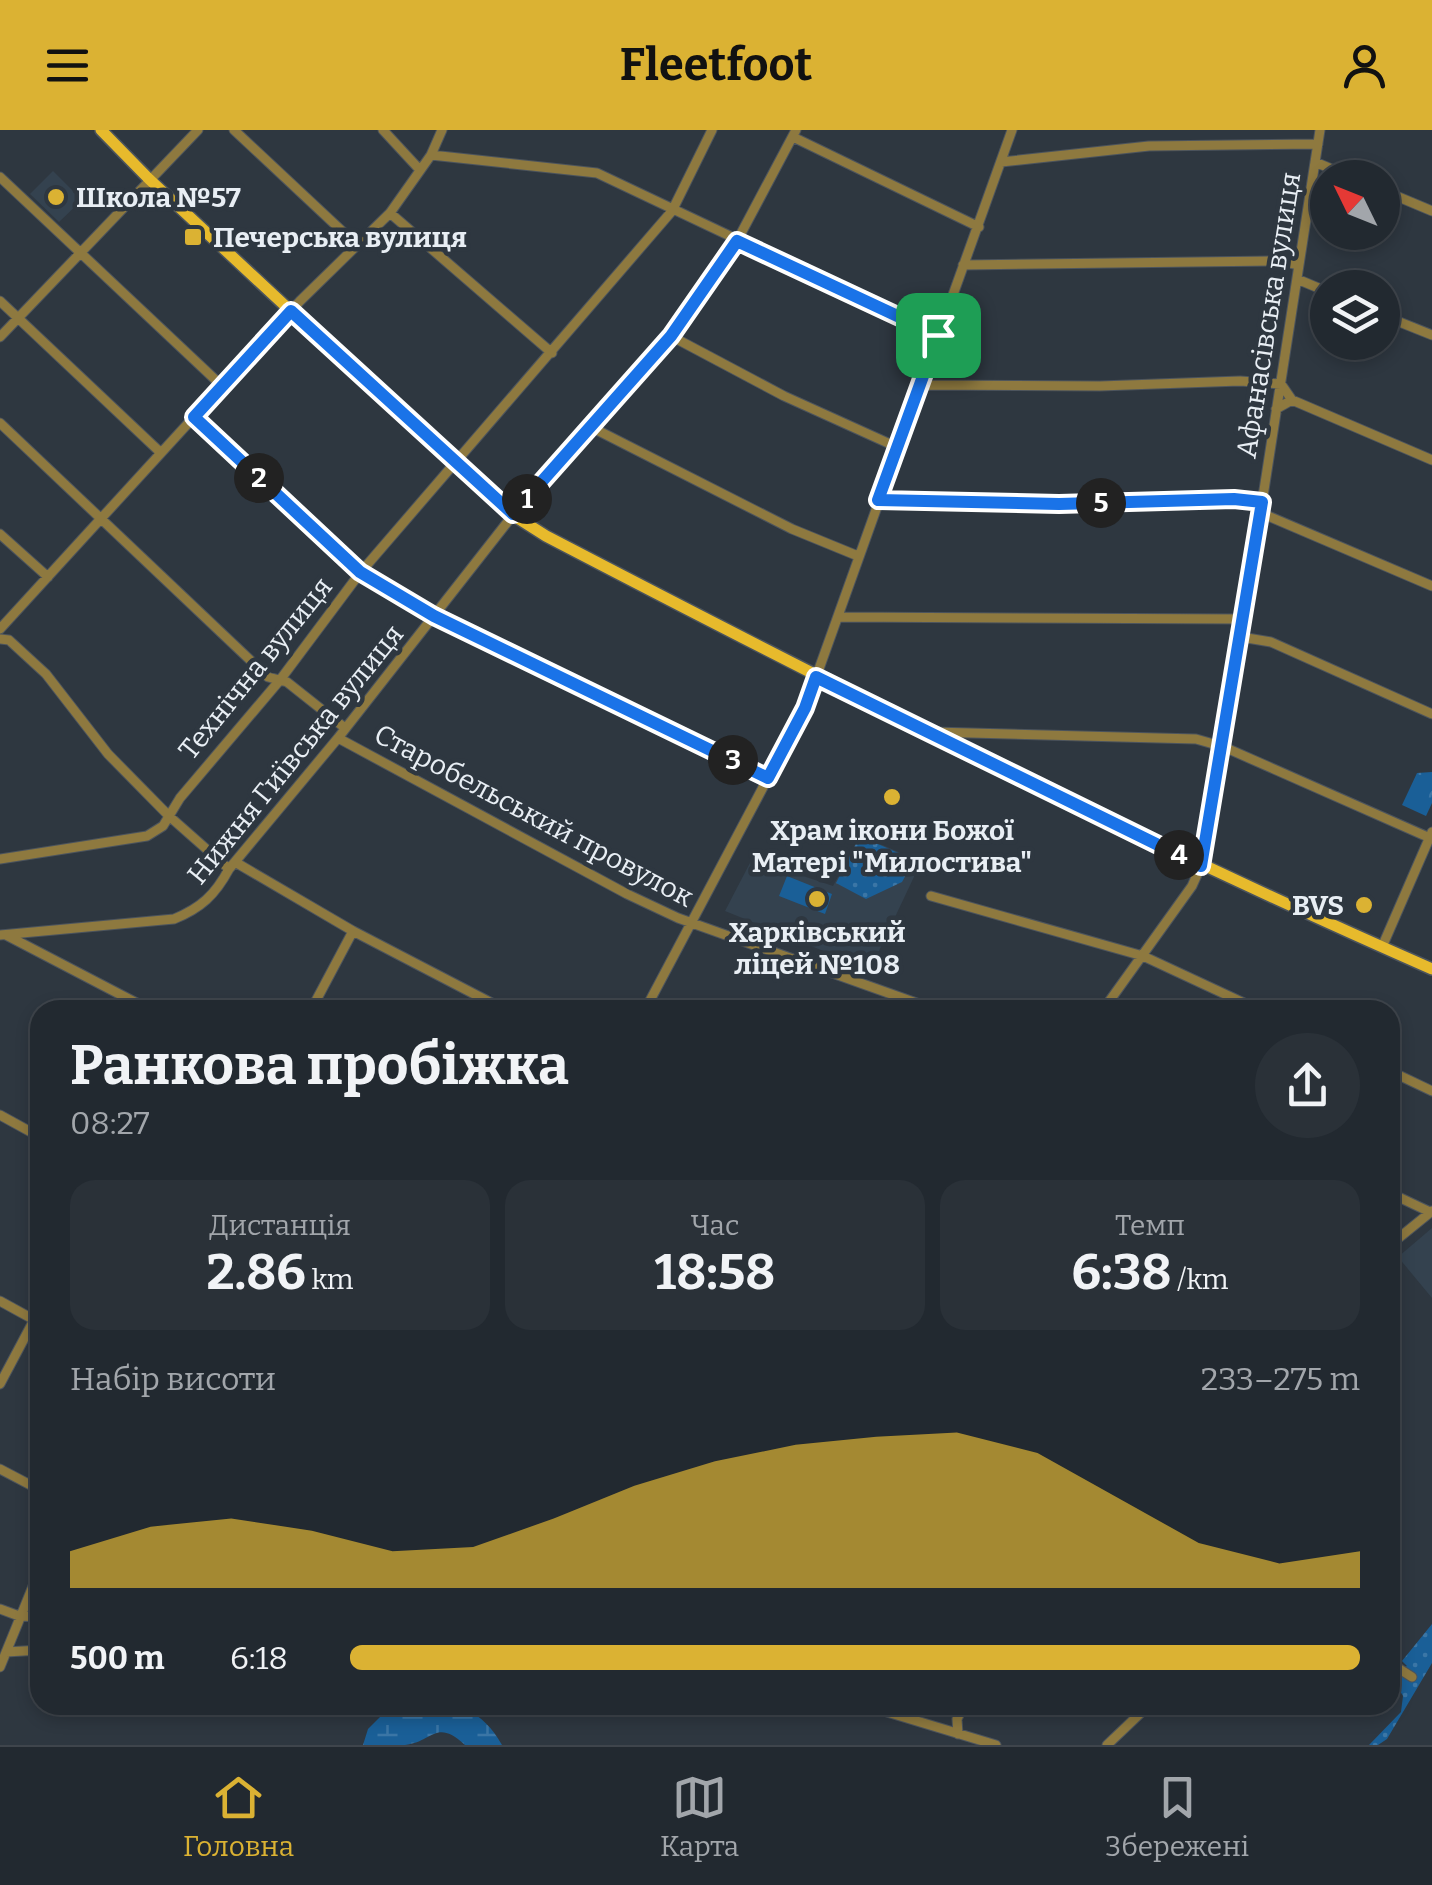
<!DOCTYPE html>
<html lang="uk">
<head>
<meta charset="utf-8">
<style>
  body { margin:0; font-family:Bitter,serif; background:#2a3138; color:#f1f3f6; height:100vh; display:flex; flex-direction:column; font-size:38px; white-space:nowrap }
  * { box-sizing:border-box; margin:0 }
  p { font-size:32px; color:#a2a6ab }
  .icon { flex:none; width:55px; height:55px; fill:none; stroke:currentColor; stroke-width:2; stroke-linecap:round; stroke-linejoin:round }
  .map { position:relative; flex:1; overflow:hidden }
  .sheet { position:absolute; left:30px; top:870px; width:1370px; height:715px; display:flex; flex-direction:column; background:#222930; border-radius:30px; box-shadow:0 5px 15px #0003,0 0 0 2px #3f454c }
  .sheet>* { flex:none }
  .needle { width:65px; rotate:313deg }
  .tools { position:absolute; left:1310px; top:30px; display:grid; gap:20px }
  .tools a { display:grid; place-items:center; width:90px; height:90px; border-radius:50%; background:#222930; box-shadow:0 5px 15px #0003,0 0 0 2px #3f454c; font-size:50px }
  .pin { position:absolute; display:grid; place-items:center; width:85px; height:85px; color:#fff; margin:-42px; border-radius:20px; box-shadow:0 5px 15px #0006 }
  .km { position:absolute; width:50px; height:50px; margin:-25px; border-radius:50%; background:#222; color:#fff; font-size:28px; line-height:50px; text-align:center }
  .round { display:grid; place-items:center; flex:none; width:105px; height:105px; border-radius:52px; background:#2a3138 }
  .headline { display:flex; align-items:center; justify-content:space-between; height:170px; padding:0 40px }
  h1 { font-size:55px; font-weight:700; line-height:75px }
  .metrics { display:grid; grid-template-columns:repeat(3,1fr); gap:15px; height:170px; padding:10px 40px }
  .metrics div { display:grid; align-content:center; border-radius:25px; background:#2a3138; text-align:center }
  .metrics b { font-size:50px; font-weight:700 }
  .metrics small { font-size:28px; font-weight:400 }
  .metrics p { font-size:28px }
  .chart { height:280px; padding:20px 40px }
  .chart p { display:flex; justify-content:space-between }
  .chart svg { width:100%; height:180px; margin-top:10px; fill:#dbb233; opacity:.7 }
  ul { padding:0 40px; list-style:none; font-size:32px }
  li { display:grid; grid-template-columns:160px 120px 1fr; align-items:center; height:75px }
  li i { height:25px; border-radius:12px; background:#dbb233 }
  header { display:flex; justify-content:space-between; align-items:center; height:130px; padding:0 40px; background:#dbb233; color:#111; font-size:45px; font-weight:700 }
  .tabs { display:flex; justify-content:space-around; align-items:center; height:140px; border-top:2px solid #3f454c; background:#222930; font-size:28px; color:#a2a6ab }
  .tabs a { display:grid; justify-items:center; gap:5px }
  .tabs .active { color:#dbb233 }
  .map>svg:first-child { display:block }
  .built { fill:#34424f }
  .grass { fill:url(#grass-dots) }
  .wetland { fill:url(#wetland-marsh) }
  .park { fill:url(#park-crowns) }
  .pitch { fill:#1a5f97 }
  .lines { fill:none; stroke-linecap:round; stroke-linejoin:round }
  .minor-casing { stroke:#4c545d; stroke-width:11 }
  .major-casing { stroke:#4c545d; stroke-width:14 }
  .minor { stroke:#8e793f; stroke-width:9 }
  .major { stroke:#e7ba2c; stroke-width:11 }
  .route-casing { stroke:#fff; stroke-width:20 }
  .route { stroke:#1a73e8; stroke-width:12 }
  .poi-dot { fill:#dbb233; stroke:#2e3740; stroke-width:4 }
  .labels { text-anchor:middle; stroke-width:9; stroke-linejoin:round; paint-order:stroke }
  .poi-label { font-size:28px; font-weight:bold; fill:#e8eef4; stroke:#2e3740; text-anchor:start }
  .street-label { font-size:28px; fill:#e8eef4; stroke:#2e3740 }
</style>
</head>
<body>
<header><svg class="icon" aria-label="menu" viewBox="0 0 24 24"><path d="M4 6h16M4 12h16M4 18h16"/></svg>Fleetfoot<svg class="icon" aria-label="person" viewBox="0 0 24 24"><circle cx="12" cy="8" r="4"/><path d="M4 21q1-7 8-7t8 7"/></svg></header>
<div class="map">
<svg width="1432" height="1615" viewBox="0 0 1432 1615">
  <defs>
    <pattern id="grass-dots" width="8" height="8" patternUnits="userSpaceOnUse" patternTransform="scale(2.5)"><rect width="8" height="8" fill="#1a5f97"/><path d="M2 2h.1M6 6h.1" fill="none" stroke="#3b76a6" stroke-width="1.8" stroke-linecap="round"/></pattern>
    <pattern id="wetland-marsh" width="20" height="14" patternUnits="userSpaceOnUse" patternTransform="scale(2.5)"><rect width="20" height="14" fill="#1a5f97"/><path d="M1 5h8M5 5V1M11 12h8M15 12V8" fill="none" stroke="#3b76a6"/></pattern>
    <pattern id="park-crowns" width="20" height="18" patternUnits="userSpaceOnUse" patternTransform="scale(2.5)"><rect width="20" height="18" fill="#1a5f97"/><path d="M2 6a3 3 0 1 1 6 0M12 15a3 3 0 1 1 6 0" fill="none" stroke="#3b76a6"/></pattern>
  </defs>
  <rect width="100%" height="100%" fill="#2e3740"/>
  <path class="built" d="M53,41L82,70L59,92L30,64Z
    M860,705L921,732L870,840L725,781L752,729L833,756Z
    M1432,1098V1168L1398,1127Z"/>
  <path class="grass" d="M860,706L914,730L902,752L866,769L836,753Z
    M1432,1494V1533L1387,1609L1378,1615H1369L1401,1582L1403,1566L1390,1544L1407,1536L1402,1531Z"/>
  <path class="wetland" d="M392,1575C441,1575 474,1566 502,1615H465C436,1588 433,1612 405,1615C391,1615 377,1615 363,1615L368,1599Z"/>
  <path class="park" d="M1432,642V673L1426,686L1402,675L1417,643Z"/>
  <path class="pitch" d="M787,746L832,764L825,784L779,766Z"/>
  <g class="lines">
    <g class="minor-casing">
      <path id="minor" d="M234,0L358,116
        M383,0L420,40
        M793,7L979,97
        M431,25L597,43L939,205
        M1001,32L1149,16L1318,14
        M1315,32L1353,48
        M0,47L222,256
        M1382,60L1432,81
        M390,83L552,223
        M963,135L1280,131L1299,135
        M1297,149L1328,162
        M0,171L160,322
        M1382,185L1432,205
        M671,206L784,266L899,318
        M0,207L198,0
        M922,255L1100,256L1240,251L1281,254L1292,270
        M1276,279L1292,270L1432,330
        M194,287L360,443L434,486L768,647
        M0,293L268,547L287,552L345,598
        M589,296L792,399L858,426
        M878,371L1059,374L1234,369L1262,372
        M1261,383L1432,456
        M0,404L48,447
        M838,487L1242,489
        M0,499L300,171L390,83L431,25L442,0
        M1241,507L1271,512L1432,584
        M0,509L9,510L46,544L108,624L169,686L229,739
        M933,602L1196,609L1224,617L1430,708
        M338,608L627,764L678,788L936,880
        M0,729L147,706L163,696L180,668L280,550L360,443L672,81L712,0
        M235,732L353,801L505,880
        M931,766L1143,826L1259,880
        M0,805L174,789C201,778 215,765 229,739L338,608L513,385L671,206L737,111L796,0
        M6,805L150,880
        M1382,817L1432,702
        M311,880L353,801
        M645,880L805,578L1012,0
        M1103,880L1192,756L1201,736L1224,617L1320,0
        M1390,941L1432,961
        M0,985L40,1007
        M1390,1063L1430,1082
        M1390,1115L1432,1081
        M0,1171L40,1193
        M0,1254L34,1190
        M0,1339L40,1360
        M0,1479L19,1486L40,1487
        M6,1522L40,1520
        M1390,1533L1412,1547
        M0,1537L40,1439
        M864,1575L996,1615
        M958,1604L957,1589L964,1575
        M1107,1615L1149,1575"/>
    </g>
    <g class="major-casing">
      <path id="major" d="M101,0L149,49L456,335L513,385L546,406C838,558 1131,707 1432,839"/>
    </g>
    <use href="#minor" class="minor"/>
    <use href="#major" class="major"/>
  </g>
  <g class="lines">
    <g class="route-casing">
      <path id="route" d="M737,111L938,205L878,370L1059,374L1234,369L1262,372L1201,736L816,547L805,578L768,648L434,486L360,442L194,287L291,181L513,384L671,206Z"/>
    </g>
    <use href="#route" class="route"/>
  </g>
  <g class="poi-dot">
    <circle cx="56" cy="67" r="10"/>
    <rect x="183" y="97" width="20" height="20" rx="5"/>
    <circle cx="892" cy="667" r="10"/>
    <circle cx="817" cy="769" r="10"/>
    <circle cx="1364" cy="775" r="10"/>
  </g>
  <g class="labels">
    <g class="poi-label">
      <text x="76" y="77">Школа №57</text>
      <text x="213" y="117">Печерська вулиця</text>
      <text x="892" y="710" text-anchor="middle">Храм ікони Божої<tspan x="892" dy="32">Матері "Милостива"</tspan></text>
      <text x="1344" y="785" text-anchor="end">BVS</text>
      <text x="817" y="812" text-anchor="middle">Харківський<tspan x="817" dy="32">ліцей №108</tspan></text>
    </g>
    <g class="street-label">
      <text transform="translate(1268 185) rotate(-81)" y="10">Афанасівська вулиця</text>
      <text transform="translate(255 538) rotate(-51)" y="10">Технічна вулиця</text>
      <text transform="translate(295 624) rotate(-51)" y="10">Нижня Гиївська вулиця</text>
      <text transform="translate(534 685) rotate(28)" y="10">Старобельський провулок</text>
    </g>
  </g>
</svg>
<div class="tools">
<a><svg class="needle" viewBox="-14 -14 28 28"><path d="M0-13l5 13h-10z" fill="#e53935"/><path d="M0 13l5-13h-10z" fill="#a2a6ab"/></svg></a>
<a><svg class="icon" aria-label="layers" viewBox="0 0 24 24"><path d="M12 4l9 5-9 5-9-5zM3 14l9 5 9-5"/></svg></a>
</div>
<div class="pin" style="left:938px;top:205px;background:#1e9e55"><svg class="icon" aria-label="arrive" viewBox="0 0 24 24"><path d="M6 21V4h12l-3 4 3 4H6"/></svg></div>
<b class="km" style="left:527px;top:369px">1</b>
<b class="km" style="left:259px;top:348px">2</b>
<b class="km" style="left:733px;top:630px">3</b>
<b class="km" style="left:1179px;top:725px">4</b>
<b class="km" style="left:1101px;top:373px">5</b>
<section class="sheet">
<div class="headline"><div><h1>Ранкова пробіжка</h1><p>08:27</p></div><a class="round"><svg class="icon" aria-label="share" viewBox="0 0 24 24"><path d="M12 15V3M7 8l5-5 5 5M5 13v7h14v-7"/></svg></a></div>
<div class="metrics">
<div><p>Дистанція</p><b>2.86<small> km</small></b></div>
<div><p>Час</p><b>18:58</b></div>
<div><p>Темп</p><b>6:38<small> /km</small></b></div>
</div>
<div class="chart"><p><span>Набір висоти</span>233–275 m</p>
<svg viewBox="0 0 160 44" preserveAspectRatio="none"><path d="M0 44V35L10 29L20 27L30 30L40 35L50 34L60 27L70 19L80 13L90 9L100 7L110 6L120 11L130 22L140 33L150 38L160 35V44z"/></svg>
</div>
<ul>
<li><b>500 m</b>6:18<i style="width:100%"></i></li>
</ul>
</section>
</div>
<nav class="tabs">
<a class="active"><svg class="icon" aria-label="home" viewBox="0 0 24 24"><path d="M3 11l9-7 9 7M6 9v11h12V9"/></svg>Головна</a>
<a><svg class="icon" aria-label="map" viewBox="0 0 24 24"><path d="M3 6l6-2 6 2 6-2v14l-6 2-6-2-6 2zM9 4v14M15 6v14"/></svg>Карта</a>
<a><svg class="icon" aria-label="saved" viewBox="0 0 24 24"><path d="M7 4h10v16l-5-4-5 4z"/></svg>Збережені</a>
</nav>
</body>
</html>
